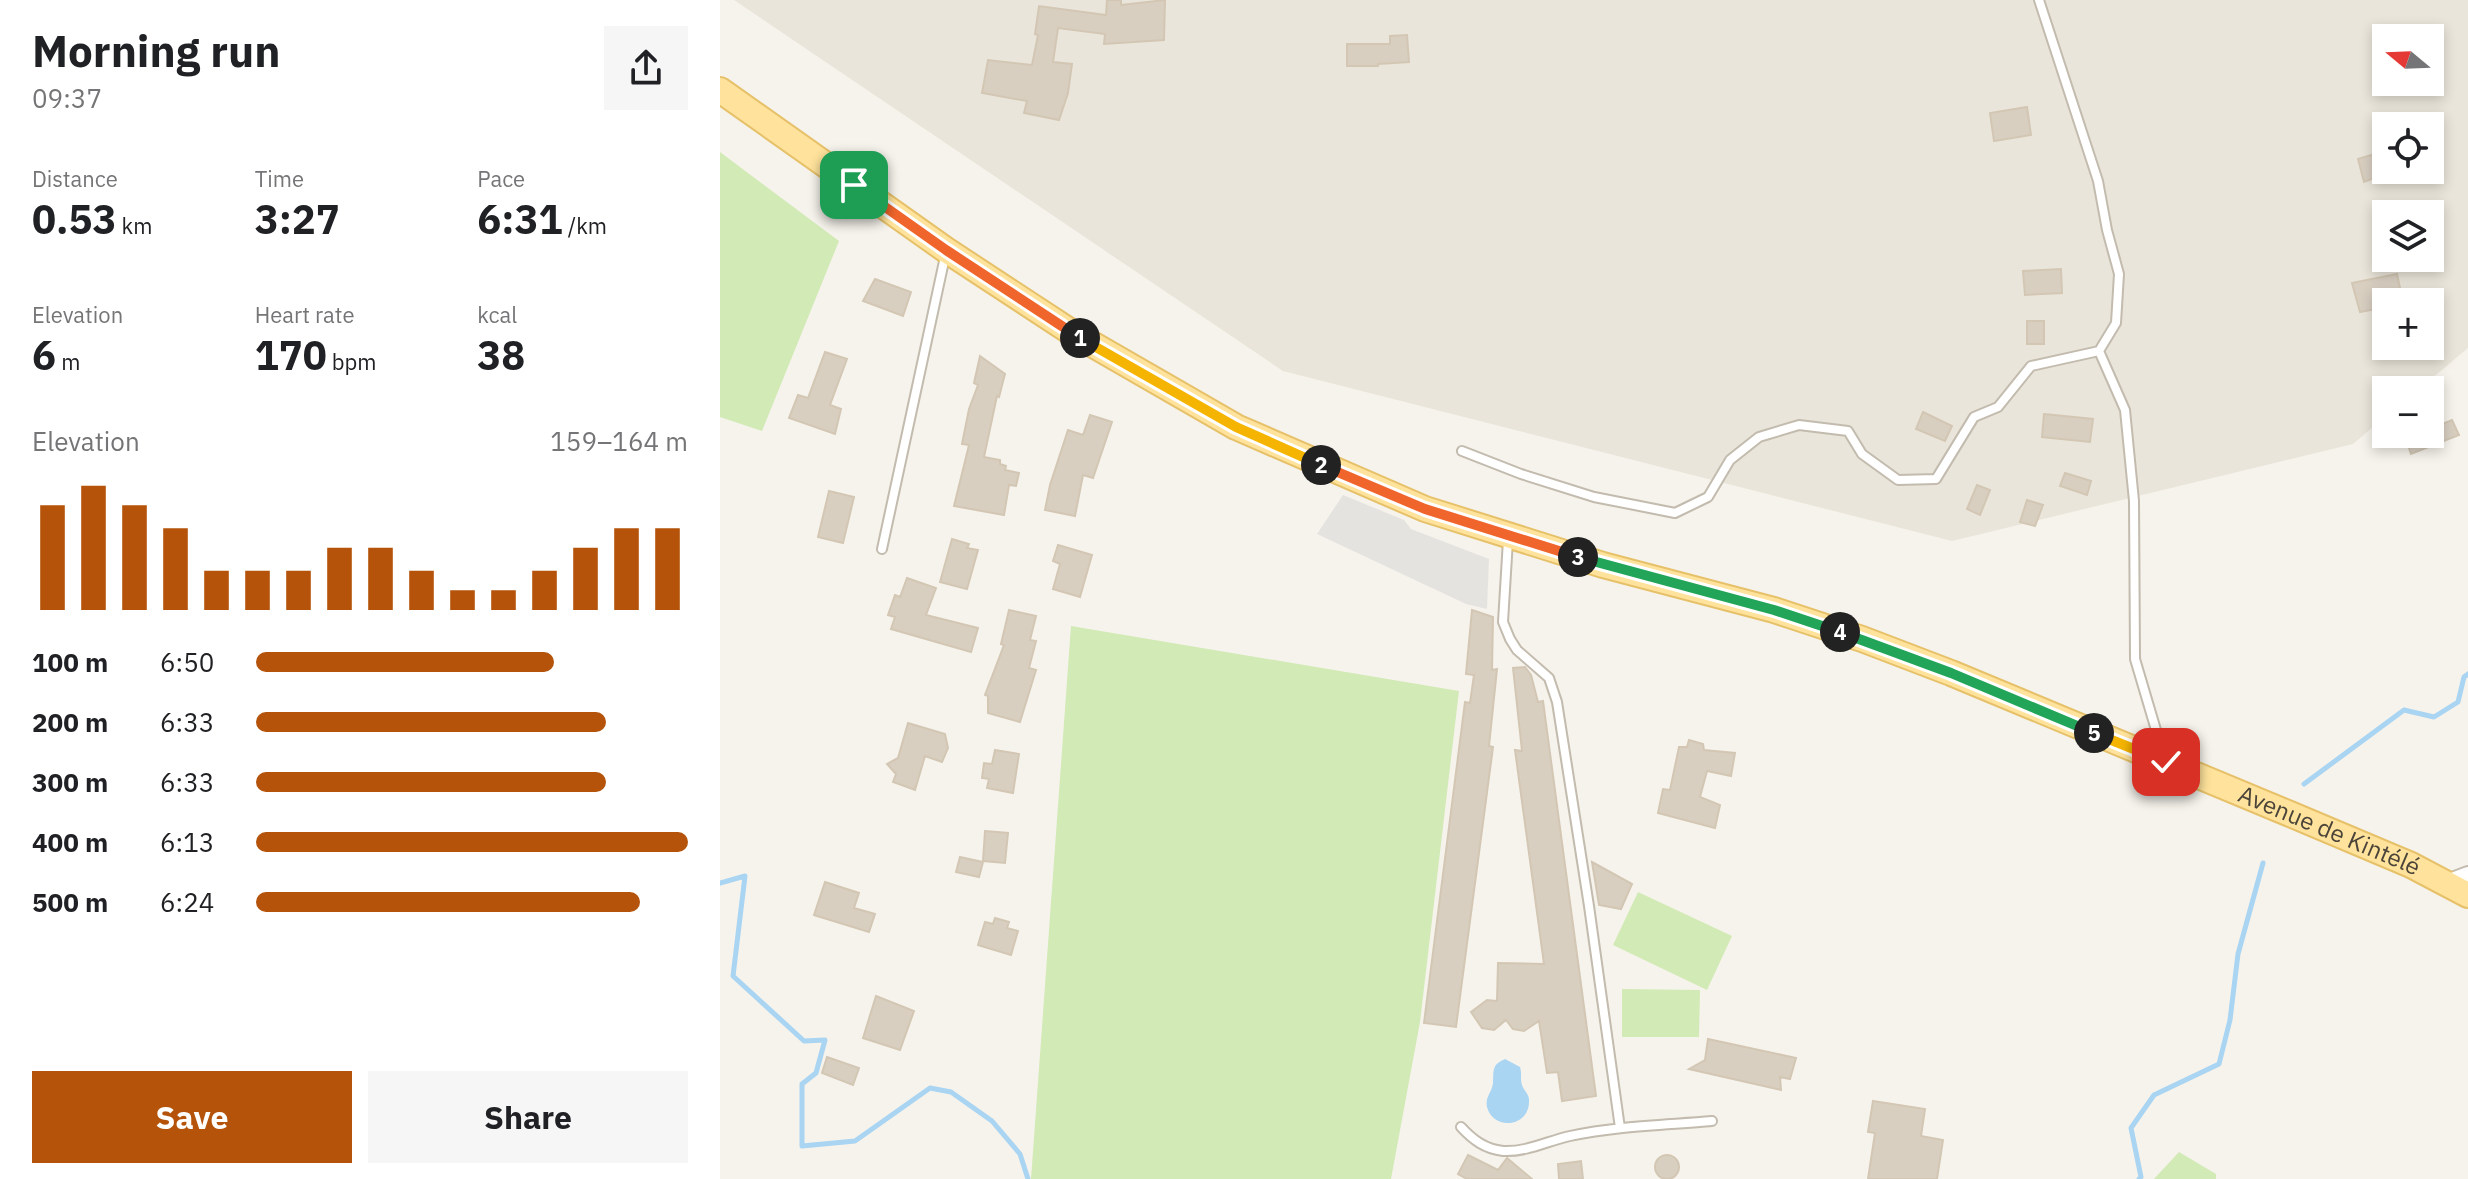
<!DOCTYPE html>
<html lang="en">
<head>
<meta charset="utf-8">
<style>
  body { margin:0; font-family:"IBM Plex Sans",sans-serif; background:#f6f6f6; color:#202124; height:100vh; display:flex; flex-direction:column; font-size:30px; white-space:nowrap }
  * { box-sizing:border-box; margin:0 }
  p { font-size:26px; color:#757577 }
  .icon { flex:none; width:44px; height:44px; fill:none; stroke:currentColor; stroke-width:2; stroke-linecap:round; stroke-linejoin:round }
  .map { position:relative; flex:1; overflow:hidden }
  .drawer { display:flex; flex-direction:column; background:#fff; width:720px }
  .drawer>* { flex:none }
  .needle { width:52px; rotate:289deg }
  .tools { position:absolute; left:1652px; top:24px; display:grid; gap:16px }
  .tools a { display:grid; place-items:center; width:72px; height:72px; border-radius:0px; background:#fff; box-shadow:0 4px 12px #0003; font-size:40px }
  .pin { position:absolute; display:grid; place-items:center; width:68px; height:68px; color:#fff; margin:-34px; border-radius:16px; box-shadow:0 4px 12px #0006 }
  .km { position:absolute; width:40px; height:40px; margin:-20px; border-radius:50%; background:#222; color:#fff; font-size:22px; line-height:40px; text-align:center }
  .round { display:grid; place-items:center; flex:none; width:84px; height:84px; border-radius:0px; background:#f6f6f6 }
  .headline { display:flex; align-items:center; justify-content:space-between; height:136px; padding:0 32px }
  h1 { font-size:44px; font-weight:700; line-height:60px }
  .figures { display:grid; grid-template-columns:repeat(3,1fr); gap:12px; height:136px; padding:8px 32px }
  .figures div { display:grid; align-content:center }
  .figures b { font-size:40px; font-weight:700 }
  .figures small { font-size:22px; font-weight:400 }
  .figures p { font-size:22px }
  .chart { height:224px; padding:16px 32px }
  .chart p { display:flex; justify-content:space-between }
  .chart svg { width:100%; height:144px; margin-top:8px; stroke:#b45309; stroke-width:6 }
  .button { display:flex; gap:16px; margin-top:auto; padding:16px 32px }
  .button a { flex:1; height:92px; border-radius:0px; background:#b45309; color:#fff; font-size:32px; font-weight:700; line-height:92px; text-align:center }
  .button a+a { background:#f6f6f6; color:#202124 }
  ul { padding:0 32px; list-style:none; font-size:26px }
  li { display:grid; grid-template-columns:128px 96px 1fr; align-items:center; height:60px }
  li i { height:20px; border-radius:10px; background:#b45309 }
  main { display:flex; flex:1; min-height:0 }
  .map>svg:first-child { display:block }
  .residential { fill:#eae5da; fill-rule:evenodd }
  .green { fill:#d2eab5 }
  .parking { fill:#e5e3e0 }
  .water { fill:#a9d4f2 }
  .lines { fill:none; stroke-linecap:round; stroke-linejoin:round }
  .stream { stroke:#a9d4f2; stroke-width:5 }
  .building { fill:#d8cfc1; stroke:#d3c7b4; stroke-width:2 }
  .service-casing { stroke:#c2bbae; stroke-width:12 }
  .minor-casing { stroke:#c2bbae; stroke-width:20 }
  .primary-casing { stroke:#e6c16a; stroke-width:28 }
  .service { stroke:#fff; stroke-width:8 }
  .minor { stroke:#fff; stroke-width:16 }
  .primary { stroke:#ffe39c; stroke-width:24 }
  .split-1-casing { stroke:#fff; stroke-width:16 }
  .split-2-casing { stroke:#fff; stroke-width:16 }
  .split-3-casing { stroke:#fff; stroke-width:16 }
  .split-4-casing { stroke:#fff; stroke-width:16 }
  .split-5-casing { stroke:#fff; stroke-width:16 }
  .split-6-casing { stroke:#fff; stroke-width:16 }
  .split-1 { stroke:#f0652b; stroke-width:10 }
  .split-2 { stroke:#f5b400; stroke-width:10 }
  .split-3 { stroke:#f0652b; stroke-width:10 }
  .split-4 { stroke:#22a559; stroke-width:10 }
  .split-5 { stroke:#22a559; stroke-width:10 }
  .split-6 { stroke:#f5b400; stroke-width:10 }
  .labels { text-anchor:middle; stroke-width:6; stroke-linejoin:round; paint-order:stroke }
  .street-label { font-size:24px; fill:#4b4439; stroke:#fff }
</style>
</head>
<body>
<main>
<section class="drawer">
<div class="headline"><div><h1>Morning run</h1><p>09:37</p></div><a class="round"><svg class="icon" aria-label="share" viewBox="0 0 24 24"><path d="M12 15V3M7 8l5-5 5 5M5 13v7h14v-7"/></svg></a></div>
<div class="figures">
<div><p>Distance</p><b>0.53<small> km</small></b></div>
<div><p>Time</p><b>3:27</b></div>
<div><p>Pace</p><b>6:31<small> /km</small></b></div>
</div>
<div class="figures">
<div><p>Elevation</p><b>6<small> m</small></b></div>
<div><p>Heart rate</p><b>170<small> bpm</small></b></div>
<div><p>kcal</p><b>38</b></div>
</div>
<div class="chart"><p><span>Elevation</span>159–164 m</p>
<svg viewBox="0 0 160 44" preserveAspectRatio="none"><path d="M5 44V12M15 44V6M25 44V12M35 44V19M45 44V32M55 44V32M65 44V32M75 44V25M85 44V25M95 44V32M105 44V38M115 44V38M125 44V32M135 44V25M145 44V19M155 44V19"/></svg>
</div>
<ul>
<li><b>100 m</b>6:50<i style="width:69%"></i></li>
<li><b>200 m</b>6:33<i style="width:81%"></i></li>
<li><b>300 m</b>6:33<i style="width:81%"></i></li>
<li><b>400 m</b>6:13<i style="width:100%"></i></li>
<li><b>500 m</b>6:24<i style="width:89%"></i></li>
</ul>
<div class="button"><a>Save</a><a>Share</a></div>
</section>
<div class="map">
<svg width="1748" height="1179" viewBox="0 0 1748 1179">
  <rect width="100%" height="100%" fill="#f6f3ec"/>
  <path class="residential" d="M14,0H1748V348L1698,390H1666V416L1633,444L1232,541L563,371ZM1666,38H1710V82H1666ZM1666,126H1710V170H1666ZM1666,214H1710V258H1666ZM1666,302H1710V346H1666Z"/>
  <path class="green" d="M0,152L119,241L42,431L0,417Z
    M351,626L739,691L700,1022L671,1179H311Z
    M918,892L1012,936L987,990L893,945Z
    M902,989L980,990L979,1037H902Z
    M1459,1152L1496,1174V1179H1434Z"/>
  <path class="parking" d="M623,495L684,520L691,529L769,559L767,609L746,604L597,534Z"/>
  <path class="water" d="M785,1059L800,1067C802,1073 800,1079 802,1085C804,1091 810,1095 809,1102C809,1127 773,1131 767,1107C765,1097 772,1092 773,1083C774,1071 771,1065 785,1059Z"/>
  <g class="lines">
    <path class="stream" d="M1584,784L1684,710L1714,717L1738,702L1744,677L1748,674
      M0,883L25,876L13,976L84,1041L105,1040L96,1073L82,1084V1146L135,1141L210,1088L231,1092L272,1121L300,1154L308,1179
      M1419,1179L1421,1177L1411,1128L1434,1095L1499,1064L1510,1020L1518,954L1543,863"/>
  </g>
  <path class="building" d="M387,0H401V5L445,0L444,40L384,44L385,34L338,28L333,62L352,64L348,93L339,120L304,113L307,101L262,93L268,60L312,65L318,35L315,34L319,6L386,15Z
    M687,35L689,62L658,64V66H627V44H670V36Z
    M1307,107L1311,135L1274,141L1270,113Z
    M1658,153L1665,174L1644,182L1638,159Z
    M1341,269L1342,293L1305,295L1303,271Z
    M1677,274L1683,302H1666V307L1640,312L1632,283Z
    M155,279L191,292L183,316L143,301Z
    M1307,321H1324V344H1307Z
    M105,352L127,359L110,405L121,409L115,434L69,418L78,395L88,398Z
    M260,356L285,374L279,397L277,396L264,457L280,460V464L286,466L285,470L299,473L296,486L289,485L284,515L234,506L249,445L242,444L249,409L258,385L254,383Z
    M1203,412L1232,426L1225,441L1196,429Z
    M1324,414L1373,419L1370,442L1322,437Z
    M370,415L392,422L373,478L363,475L355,516L325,510L330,485L348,430L363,435Z
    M1732,420L1739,435L1691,454L1686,439L1697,434H1710V429Z
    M1345,473L1371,481L1367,495L1340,486Z
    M1257,485L1270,490L1260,515L1247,509Z
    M109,491L134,497L123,543L98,537Z
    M1307,500L1323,505L1315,526L1300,522Z
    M232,539L249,544L247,548L258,550L247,589L220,582Z
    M338,545L372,555L360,597L333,589L340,564L333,561Z
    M187,578L216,588L206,615L258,628L251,652L171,629L175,617L168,615L175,595L180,597Z
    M289,610L316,616L310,640L316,641L309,668L316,670L300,722L268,713V696L265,695L284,645L281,644Z
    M752,610L773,617L772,670L777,669L769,746L773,747L736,1027L704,1023L745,702L750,703L754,675L746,674Z
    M805,667L811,675L818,702L823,701L876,1096L842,1101L838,1072L827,1073L819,1021L804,1031L793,1029L786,1020L774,1030L762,1028L751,1012L767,1000L777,1001L778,963L824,964L795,750L802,751L793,668Z
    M188,723L225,734L228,748L222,762L205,756L195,790L173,782L176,774L167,764L178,758Z
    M969,740L983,744L984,750L1015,753L1011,776L987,771L980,797L1000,805L995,828L938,813L943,789L950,790L959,747H967Z
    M275,750L299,754L293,793L267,788L269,779L262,778L264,763L272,764Z
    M265,831L288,833L285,863L263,861Z
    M240,857L263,862L259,877L236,872Z
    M872,862L912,884L901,909L879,905Z
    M105,882L139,893L134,908L155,914L149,932L94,915Z
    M275,918L289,922L287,928L298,931L291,955L258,945L265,922L273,924Z
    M156,996L194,1011L180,1050L143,1038Z
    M988,1039L1076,1058L1070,1079L1060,1077L1061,1090L969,1069L985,1060Z
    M107,1057L139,1068L133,1085L102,1073Z
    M1153,1101L1205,1109L1201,1136L1223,1140L1217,1179H1148L1155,1133L1148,1132Z
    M935 1167a12 12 0 1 1 24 0a12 12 0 1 1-24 0Z
    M748,1155L778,1170L787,1158L812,1179H747L738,1174Z
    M861,1161L863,1179H839L838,1164Z"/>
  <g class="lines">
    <g class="service-casing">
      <path id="service" d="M1379,351L1405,410L1414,501L1415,659L1444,757
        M742,451L801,474L874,497L955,513L988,497L1010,460L1039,437L1079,425L1128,431L1142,454L1178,480L1216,479L1254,417L1278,407L1311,366L1379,351L1396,323L1399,274L1387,230L1378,181L1319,0
        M788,540L783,622L790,639L797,650L829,678L837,702L869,906L900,1128
        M162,549L226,252
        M741,1127C753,1140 765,1149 783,1151C808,1152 827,1141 850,1136C896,1126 945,1125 992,1121"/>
    </g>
    <g class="minor-casing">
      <path id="minor" d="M1727,883L1748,875"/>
    </g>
    <g class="primary-casing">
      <g id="primary">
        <path id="s1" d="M0,90L226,250L351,332L516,427L705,509L883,565L1054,610L1142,639L1231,673L1570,814L1691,865L1748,895"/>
      </g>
    </g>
    <use href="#service" class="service"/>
    <use href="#minor" class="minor"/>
    <use href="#primary" class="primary"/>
  </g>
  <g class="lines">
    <g class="split-1-casing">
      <path id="split-1" d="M134,185L226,250L360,338"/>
    </g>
    <g class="split-2-casing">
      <path id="split-2" d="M360,338L516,427L601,465"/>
    </g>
    <g class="split-3-casing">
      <path id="split-3" d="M601,465L705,509L858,557"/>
    </g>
    <g class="split-4-casing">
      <path id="split-4" d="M858,557L1054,610L1120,632"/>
    </g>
    <g class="split-5-casing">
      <path id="split-5" d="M1120,632L1231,673L1374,733"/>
    </g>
    <g class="split-6-casing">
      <path id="split-6" d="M1374,733L1446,762"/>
    </g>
    <use href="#split-1" class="split-1"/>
    <use href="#split-2" class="split-2"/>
    <use href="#split-3" class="split-3"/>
    <use href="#split-4" class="split-4"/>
    <use href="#split-5" class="split-5"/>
    <use href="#split-6" class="split-6"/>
  </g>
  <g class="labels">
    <g class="street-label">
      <text dy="8" stroke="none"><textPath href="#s1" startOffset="1784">Avenue de Kintélé</textPath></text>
    </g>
  </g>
</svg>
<div class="tools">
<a><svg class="needle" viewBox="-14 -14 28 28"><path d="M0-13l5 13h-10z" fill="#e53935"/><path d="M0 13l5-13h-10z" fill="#757577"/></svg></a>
<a><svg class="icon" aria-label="locate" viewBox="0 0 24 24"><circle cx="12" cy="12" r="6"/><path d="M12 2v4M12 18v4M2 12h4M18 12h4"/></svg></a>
<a><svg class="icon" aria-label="layers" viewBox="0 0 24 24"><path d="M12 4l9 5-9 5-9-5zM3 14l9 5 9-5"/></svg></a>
<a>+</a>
<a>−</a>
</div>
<div class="pin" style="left:134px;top:185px;background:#1e9e55"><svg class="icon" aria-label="arrive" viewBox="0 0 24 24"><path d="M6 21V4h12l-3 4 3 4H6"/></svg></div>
<div class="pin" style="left:1446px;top:762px;background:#d93025"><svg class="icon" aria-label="check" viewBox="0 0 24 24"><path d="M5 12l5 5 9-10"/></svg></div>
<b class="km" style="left:360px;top:338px">1</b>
<b class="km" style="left:601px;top:465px">2</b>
<b class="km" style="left:858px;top:557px">3</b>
<b class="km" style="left:1120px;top:632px">4</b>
<b class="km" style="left:1374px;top:733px">5</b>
</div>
</main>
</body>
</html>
